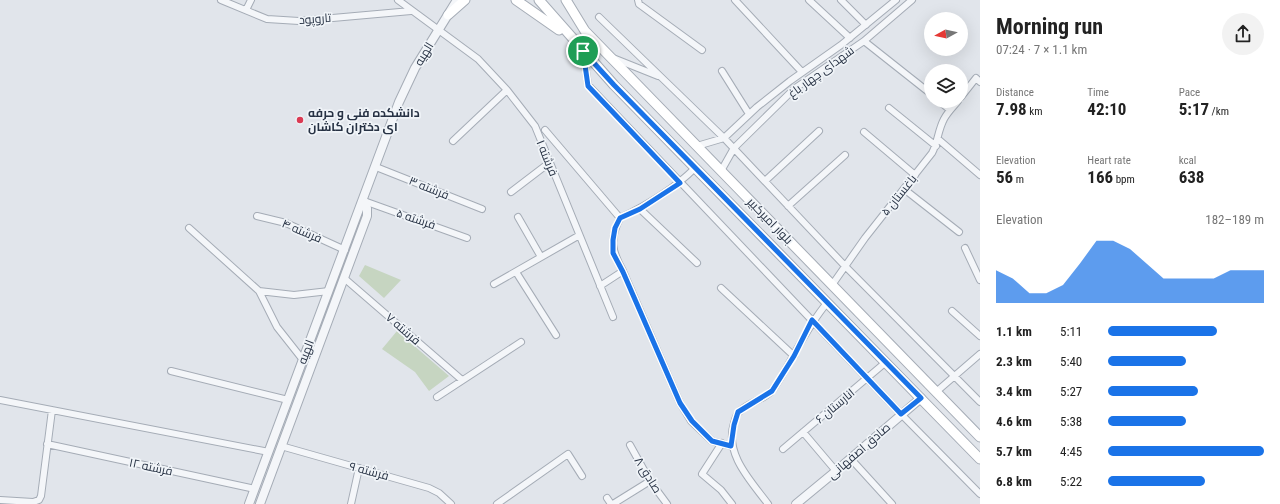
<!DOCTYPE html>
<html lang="en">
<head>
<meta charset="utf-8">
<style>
  body { margin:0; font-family:"Roboto Condensed",Cairo,sans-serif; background:#f2f2f2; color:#222; height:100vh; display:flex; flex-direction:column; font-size:15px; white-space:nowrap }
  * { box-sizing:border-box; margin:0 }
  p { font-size:13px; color:#767676 }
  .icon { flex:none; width:22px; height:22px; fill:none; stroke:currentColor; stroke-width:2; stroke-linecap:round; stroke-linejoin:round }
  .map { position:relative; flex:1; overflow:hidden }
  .side { display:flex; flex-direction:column; background:#fff; width:300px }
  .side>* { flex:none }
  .needle { width:26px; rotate:262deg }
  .controls { position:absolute; left:924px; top:12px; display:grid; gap:8px }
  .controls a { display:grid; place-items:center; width:44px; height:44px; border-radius:50%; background:#fff; box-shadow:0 4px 16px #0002; font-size:20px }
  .pin { position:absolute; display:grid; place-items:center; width:34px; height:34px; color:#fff; margin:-17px; border:2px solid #fff; border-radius:50%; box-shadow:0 1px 4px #0007 }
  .round { display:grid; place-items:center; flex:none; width:42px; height:42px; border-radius:21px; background:#f2f2f2 }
  .head { display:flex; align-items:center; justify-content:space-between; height:68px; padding:0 16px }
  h1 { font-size:22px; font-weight:700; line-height:30px }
  .figures { display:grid; grid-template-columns:repeat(3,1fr); gap:6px; height:68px; padding:4px 16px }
  .figures div { display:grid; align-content:center }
  .figures b { font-size:17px; font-weight:700 }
  .figures small { font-size:11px; font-weight:400 }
  .figures p { font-size:11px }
  .chart { height:112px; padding:8px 16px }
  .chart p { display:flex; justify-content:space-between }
  .chart svg { width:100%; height:72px; margin-top:4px; fill:#1a73e8; opacity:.7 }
  ul { padding:0 16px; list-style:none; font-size:13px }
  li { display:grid; grid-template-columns:64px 48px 1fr; align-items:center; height:30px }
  li i { height:10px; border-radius:5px; background:#1a73e8 }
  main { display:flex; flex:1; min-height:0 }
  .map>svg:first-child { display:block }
  .green { fill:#c6d5c1 }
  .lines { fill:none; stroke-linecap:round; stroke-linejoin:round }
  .minor-casing { stroke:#a5acb6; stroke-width:8 }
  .tertiary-casing { stroke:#a5acb6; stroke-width:10 }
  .secondary-casing { stroke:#a5acb6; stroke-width:11 }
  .minor { stroke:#f4f6f9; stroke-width:6 }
  .tertiary { stroke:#f4f6f9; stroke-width:8 }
  .secondary { stroke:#fff; stroke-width:9 }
  .route-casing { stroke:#fff; stroke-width:8 }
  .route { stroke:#1a73e8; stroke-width:5 }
  .poi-dot { fill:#db3a53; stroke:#f0f4f8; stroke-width:1.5 }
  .labels { text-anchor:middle; stroke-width:3.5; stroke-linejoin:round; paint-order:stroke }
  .street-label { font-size:12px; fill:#273244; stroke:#f0f4f8 }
  .poi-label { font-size:12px; font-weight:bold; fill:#273244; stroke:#f0f4f8; text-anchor:start }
</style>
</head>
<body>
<main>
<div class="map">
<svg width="980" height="504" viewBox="0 0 980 504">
  <rect width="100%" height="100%" fill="#e1e5eb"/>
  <path class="green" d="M365,265L401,280L384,298L359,276Z
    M397,331L449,376L429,391L415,372L382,349Z"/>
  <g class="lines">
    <g class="minor-casing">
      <path id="minor" d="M221,0L267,19L299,21L411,11
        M398,0L478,59L507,90L535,126L613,317
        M638,0L639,4L702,50
        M735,0L802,72
        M809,0L850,38
        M841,0L866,25
        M246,10L251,0
        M599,17L724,138L845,266L980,402
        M864,41L931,94
        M583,51L588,85L901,414L980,494
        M613,58L658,76
        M722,71L749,114
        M961,97L976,78L980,82
        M939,101L950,110
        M889,108L936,146
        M545,130L620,218
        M864,132L915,175
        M938,139L980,175
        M453,141L507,90
        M697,146L724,138L757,107L790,81L841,45L896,0
        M376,167L482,209
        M721,171L734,148L794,89L864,41L912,0
        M765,181L819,131
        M904,189L959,232
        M511,192L549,163
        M364,201L467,238
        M788,206L845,155
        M640,209L697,263
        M257,216L286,223L345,250
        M518,217L541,257
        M620,218C609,240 612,251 623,271L680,403L691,421L712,441L731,446
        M620,218C647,205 674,189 695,168
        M189,228L259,291L294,295L329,291
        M965,248L980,280
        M516,272L556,335
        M344,278L462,380
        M494,284L578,236
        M832,285L865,238L932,153C938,142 938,130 944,119C947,113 953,107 958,101
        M600,286L623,271
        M721,288L794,356
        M259,291L277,327L303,360
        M952,311L980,336
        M171,371L288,400
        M936,392L980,354
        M437,397L521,342
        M0,400L269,452
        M803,432L836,471
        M722,443L702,474L721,490L732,504
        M47,444L255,489
        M630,445L650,481L667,504
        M281,446L429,488L439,493L451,504
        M783,449L886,362
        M851,459L892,504
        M607,498L611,504
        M0,500L33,502L39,500L41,496L52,410
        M351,504L359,468
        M497,504L568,454L582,476
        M613,504L650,481
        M768,504C751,481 724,454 734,423C735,420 736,415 739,412C748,402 767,399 774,388C793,360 805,329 827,303"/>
    </g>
    <g class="tertiary-casing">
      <path id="tertiary" d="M249,504L399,102L415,68L457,0
        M260,504L367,216V208L364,201
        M796,504L836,471L921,398"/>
    </g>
    <g class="secondary-casing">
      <path id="secondary" d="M516,0L559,30
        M539,0L614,85L980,459
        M566,0L585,31L980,437
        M448,15L465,0"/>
    </g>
    <use href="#minor" class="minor"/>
    <use href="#tertiary" class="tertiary"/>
    <use href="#secondary" class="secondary"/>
  </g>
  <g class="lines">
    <g class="route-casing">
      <path id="route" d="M583,51L614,85L921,398L901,414L812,320L794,356L772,391L738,412L734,425L731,446L712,441L692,421L680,403L623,272L613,253V240L615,228L620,218L640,209L680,183L588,86Z"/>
    </g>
    <use href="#route" class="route"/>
  </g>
  <circle class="poi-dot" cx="300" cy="120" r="4"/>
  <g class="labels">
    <g class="street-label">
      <text transform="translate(315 19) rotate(-4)" y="4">تاروپود</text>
      <text transform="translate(424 54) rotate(-59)" y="4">الهیه</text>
      <text transform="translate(821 72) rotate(-36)" y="4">شهدای چهار باغ</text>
      <text transform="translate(547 158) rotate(68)" y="4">فرشته ۱</text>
      <text transform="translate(429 188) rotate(22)" y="4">فرشته ۳</text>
      <text transform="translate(899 195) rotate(-51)" y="4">باغستان ۵</text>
      <text transform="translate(416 219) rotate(19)" y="4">فرشته ۵</text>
      <text transform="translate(770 221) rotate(46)" y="4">بلوار امیرکبیر</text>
      <text transform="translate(302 231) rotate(23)" y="4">فرشته ۴</text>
      <text transform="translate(403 329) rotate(41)" y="4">فرشته ۷</text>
      <text transform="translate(306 352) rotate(-69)" y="4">الهیه</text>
      <text transform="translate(835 406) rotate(-40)" y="4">انارستان ۶</text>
      <text transform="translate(859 451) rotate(-41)" y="4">صادق اصفهانی</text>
      <text transform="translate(151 467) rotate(12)" y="4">فرشته ۱۲</text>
      <text transform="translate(369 471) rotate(15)" y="4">فرشته ۹</text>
      <text transform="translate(648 475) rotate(58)" y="4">صادق ۸</text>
    </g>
    <g class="poi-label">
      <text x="308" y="117">دانشکده فنی و حرفه<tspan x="308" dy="14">ای دختران کاشان</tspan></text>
    </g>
  </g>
</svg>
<div class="controls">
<a><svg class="needle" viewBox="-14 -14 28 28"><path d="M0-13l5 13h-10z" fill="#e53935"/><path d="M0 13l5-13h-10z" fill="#767676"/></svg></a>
<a><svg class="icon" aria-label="layers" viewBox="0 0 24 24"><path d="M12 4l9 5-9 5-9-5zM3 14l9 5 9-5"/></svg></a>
</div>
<div class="pin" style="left:583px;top:51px;background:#1e9e55"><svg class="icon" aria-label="arrive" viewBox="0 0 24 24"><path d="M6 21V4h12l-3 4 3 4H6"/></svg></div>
</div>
<section class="side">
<div class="head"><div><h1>Morning run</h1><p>07:24 · 7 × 1.1 km</p></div><a class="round"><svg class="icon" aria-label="share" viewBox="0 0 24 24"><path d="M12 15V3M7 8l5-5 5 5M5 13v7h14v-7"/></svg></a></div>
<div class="figures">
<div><p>Distance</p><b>7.98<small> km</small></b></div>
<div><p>Time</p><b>42:10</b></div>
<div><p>Pace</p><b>5:17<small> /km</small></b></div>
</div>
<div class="figures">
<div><p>Elevation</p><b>56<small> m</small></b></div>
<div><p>Heart rate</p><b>166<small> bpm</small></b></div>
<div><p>kcal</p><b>638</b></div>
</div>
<div class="chart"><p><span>Elevation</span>182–189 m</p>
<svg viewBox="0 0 160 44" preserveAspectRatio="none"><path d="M0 44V24L10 29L20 38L30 38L40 33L50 20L60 6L70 6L80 11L90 20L100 29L110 29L120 29L130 29L140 24L150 24L160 24V44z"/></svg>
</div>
<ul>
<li><b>1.1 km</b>5:11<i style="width:70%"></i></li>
<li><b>2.3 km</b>5:40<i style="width:50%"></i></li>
<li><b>3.4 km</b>5:27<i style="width:58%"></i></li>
<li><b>4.6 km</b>5:38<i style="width:50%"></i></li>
<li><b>5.7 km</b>4:45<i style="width:100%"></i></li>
<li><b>6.8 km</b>5:22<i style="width:62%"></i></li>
</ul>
</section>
</main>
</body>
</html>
